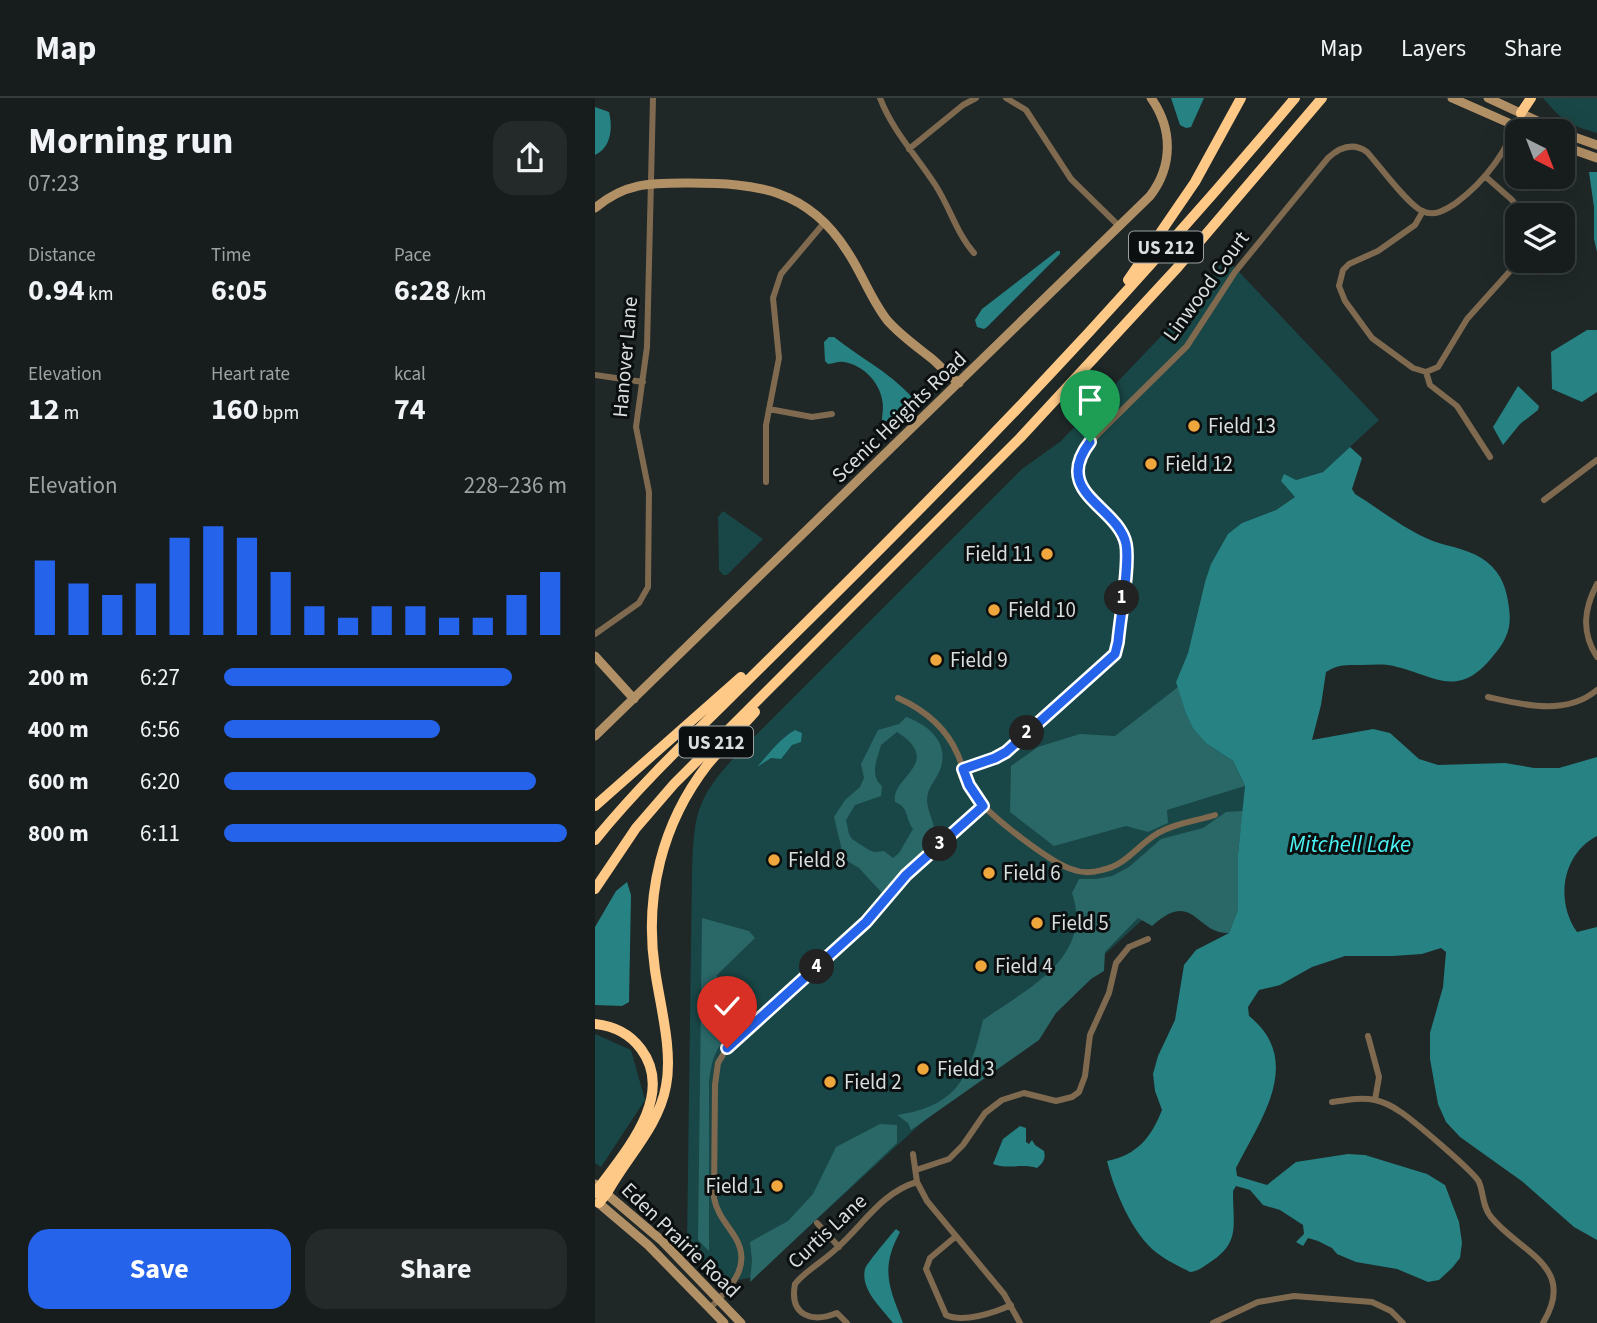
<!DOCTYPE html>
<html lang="en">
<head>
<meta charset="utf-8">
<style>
  body { margin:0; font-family:"Source Sans 3",sans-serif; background:#242a2a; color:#f1f3f6; height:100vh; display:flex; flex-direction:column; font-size:26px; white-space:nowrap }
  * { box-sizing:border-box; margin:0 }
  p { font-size:23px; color:#9ea2a4 }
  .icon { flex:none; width:38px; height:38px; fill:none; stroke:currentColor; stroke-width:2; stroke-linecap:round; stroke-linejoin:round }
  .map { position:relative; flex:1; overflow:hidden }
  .drawer { display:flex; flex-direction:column; background:#171d1d; width:595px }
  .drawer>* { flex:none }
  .needle { width:46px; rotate:138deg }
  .fabs { position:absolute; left:910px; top:21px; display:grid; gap:14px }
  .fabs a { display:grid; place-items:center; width:70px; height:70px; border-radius:14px; background:#171d1d; box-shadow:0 7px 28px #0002,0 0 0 2px #363b3b; font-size:35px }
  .pin { position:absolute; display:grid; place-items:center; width:60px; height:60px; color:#fff; margin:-72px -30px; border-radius:50% 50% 50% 0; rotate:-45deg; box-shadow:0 0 7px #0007 }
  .pin .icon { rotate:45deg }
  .km { position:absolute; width:35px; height:35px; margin:-18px; border-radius:50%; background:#222; color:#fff; font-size:19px; line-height:35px; text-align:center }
  .round { display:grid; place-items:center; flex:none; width:74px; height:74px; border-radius:21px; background:#242a2a }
  .overview { display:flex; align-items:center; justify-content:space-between; height:119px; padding:0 28px }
  h1 { font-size:38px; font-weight:700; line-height:52px }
  .metrics { display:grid; grid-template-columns:repeat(3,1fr); gap:10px; height:119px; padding:7px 28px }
  .metrics div { display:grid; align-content:center }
  .metrics b { font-size:30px; font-weight:700 }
  .metrics small { font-size:19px; font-weight:400 }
  .metrics p { font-size:19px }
  .chart { height:196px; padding:14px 28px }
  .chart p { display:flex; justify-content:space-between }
  .chart svg { width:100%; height:126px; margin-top:7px; stroke:#2563eb; stroke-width:6 }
  .button { display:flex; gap:14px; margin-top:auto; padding:14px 28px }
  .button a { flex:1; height:80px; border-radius:21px; background:#2563eb; color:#fff; font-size:28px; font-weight:700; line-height:80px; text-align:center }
  .button a+a { background:#242a2a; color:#f1f3f6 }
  ul { padding:0 28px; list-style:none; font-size:23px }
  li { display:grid; grid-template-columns:112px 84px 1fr; align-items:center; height:52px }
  li i { height:18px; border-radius:9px; background:#2563eb }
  header { display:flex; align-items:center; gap:42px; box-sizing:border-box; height:98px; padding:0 35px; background:#171d1d; border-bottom:2px solid #363b3b }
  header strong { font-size:33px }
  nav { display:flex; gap:38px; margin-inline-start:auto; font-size:24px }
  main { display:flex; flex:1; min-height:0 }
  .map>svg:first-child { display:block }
  .green { fill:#194646 }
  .forest { fill:#2a6767; fill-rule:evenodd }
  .water { fill:#268283 }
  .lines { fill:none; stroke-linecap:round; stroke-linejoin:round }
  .street { stroke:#7f6a50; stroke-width:6 }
  .secondary { stroke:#b29066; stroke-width:9 }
  .highway { stroke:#fec986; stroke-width:10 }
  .route-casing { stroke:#fff; stroke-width:14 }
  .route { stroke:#2563eb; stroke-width:9 }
  .poi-dot { fill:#efa73d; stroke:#0c0f0f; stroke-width:2.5 }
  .labels { text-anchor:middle; stroke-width:6; stroke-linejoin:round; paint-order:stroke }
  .shield { fill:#0c0f0f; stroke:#9ca0a0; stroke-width:2 }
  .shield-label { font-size:19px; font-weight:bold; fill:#d9dede }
  .street-label { font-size:21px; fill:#d9dede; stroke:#0c0f0f }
  .poi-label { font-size:21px; fill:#d9dede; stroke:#0c0f0f; text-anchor:start }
  .water-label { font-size:23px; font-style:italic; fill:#4bf3f4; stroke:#0c0f0f }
</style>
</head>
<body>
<header>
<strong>Map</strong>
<nav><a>Map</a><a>Layers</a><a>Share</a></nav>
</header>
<main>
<section class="drawer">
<div class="overview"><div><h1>Morning run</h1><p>07:23</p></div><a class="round"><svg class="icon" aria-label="share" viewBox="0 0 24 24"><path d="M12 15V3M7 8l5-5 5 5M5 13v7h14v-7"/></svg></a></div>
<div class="metrics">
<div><p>Distance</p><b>0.94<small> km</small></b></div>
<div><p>Time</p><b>6:05</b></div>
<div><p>Pace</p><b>6:28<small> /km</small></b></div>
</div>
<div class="metrics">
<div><p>Elevation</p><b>12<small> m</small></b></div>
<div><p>Heart rate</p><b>160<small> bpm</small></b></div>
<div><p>kcal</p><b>74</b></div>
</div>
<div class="chart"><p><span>Elevation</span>228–236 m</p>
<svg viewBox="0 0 160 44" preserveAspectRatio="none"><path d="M5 44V18M15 44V26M25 44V30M35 44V26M45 44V10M55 44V6M65 44V10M75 44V22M85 44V34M95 44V38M105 44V34M115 44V34M125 44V38M135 44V38M145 44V30M155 44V22"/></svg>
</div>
<ul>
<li><b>200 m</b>6:27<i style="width:84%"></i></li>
<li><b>400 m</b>6:56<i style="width:63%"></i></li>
<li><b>600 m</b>6:20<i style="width:91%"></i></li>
<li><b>800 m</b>6:11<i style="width:100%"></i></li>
</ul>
<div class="button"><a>Save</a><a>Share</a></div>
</section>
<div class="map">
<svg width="1002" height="1225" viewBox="0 0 1002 1225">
  <rect width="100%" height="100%" fill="#1f2727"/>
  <path class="green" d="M948,0H1002V35C973,27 967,22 948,0Z
    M631,160L784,322L728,374L701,382L700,399L681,412L647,425L610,484L593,555L581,584L650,688L648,713L632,744L159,1179L128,1185L92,1147L97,772C98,752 98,731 104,712C112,688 132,667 149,649L427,371L466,343L571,233Z
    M128,413L168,441L132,477H128L124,472L123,419Z
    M0,936L36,952L50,1002L6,1069L0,1065Z"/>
  <path class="forest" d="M583,589L590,613L611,645L638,663L650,688L572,712L573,725L553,734L531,728L459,748L415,714L416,668L443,649L485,636L520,638Z
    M311,619C334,627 355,645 345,672C341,682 332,690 332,702C332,714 342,728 339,739C337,750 297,784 287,795L264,770L249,761L239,719L250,702L265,689L269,680L266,666L283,632L304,626ZM302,634C350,665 295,679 300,704C314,709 310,720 318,731L304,755L298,760L289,753L279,754L274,752L257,741L254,736L251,722L260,707L286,698L287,688C274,676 282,663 286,647Z
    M648,713L643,756V811L634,835C600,836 599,790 557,828L543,820L510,854L509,873L496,881L461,915L444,942L316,1032L313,1025L302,1017C364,1008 375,977 388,922C432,891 499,859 477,795L484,781H501L517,778L534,769L566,741L608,730L631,714Z
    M107,820L154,833L160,840L122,877V894L146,920C142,932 133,936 126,946C117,958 116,970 114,983V1153L103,1142Z
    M285,1026L302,1027V1045L155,1184L157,1162L155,1144L193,1123L218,1096L241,1049Z"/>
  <path class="water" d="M576,0H609L596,29L591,30L585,27Z
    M0,9L14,14C18,30 16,50 0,57Z
    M994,74H1002V154L999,141V109Z
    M462,153H465V156L392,229L389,231L382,229L380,222L387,211Z
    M992,232H1002V294L987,304L957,291L956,254Z
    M234,239H239C264,259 294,274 316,298V302L295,323H287C287,316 289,309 287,301C284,284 268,267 249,264C243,263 239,266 233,266L230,263L229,244Z
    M923,288L944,308L943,312L925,326L908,347L898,329Z
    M755,349L767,360L757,391L760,396C786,412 810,432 838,443C855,449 878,452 892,464C907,476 912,492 914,510C917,530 911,543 898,558C861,605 836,574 793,567C784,566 775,567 766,567C753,567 743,566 731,574L726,607L717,642L778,631L795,635L824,661L843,667L910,665L939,670H964L1002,659V738C967,756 960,803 982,834L1002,829V1142L979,1129L928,1084L865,1039L851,1024L843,1006L835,961V935L848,889L851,854L846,850L827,856L798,858H750L717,869L685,887L664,892L653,909L654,918C710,963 665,1022 641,1070L642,1078L672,1087L701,1064L753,1056L770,1057L832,1076L850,1087L864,1124L867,1145L865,1160L857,1170L844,1182L833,1184L802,1171L761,1164L742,1156L737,1150L723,1143L713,1140L708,1148L701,1144L709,1136L708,1127L685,1112L668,1107L655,1092L641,1088L638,1093C638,1131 646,1145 611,1167C605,1171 602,1173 595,1174C584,1168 572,1163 562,1155C537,1136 519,1092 512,1063C542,1057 556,1040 567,1012L560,993L558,976L563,958L580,922L589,867L601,852L634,835L643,811V756L650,688L638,663L611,645L598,630L590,613L581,584L593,555L610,484L616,466L633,436L647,425L681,412L700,399L686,383L689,376L701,382L728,374Z
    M200,632L207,635L206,644L197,647L186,661L176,660L162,669C174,656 183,642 200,632Z
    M32,784L36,797L34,904L27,908L0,907V829L21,793Z
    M425,1028L431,1030V1044L434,1046L437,1042L440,1047L449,1053C451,1061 448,1065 442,1070C426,1065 413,1072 398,1066L408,1041Z
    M301,1131L305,1134C285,1171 294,1189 308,1225H298C287,1210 265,1192 270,1171C271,1166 295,1138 301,1131Z"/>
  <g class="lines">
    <path class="street" d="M285,0C298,34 322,58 341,88C355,110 362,136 379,155
      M411,0L431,12L476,81L525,129
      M314,51L368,7L381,0
      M891,79L916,101L930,117
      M828,113L820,127L783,153L754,166L748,172L744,188L750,203L777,240L818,270L831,274
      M831,274L843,269L872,221L924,163
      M831,274L835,287L862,308L895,359
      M0,277L48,284
      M174,311L217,319L237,316
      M171,384V327L184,260L178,200L186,176L229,125
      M949,402L1002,362
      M1002,486C989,511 986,534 1002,559
      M0,536L44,505L53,489L54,394L41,329L52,249L58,0
      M893,599C929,607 971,618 1002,592
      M303,600C330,612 351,629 363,657C369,672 373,687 383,701C396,719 455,764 476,771C486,775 497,775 507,772C531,767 541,749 560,737C577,726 601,723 620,717
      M368,671L400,660L411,654L520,556L523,544C525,520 535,467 531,446C523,409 456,393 495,344L592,248L640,174L733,60C745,49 758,44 772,54C784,67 812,106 827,113C840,119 850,112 861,105C893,81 913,52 926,15
      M773,938L784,979L780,1002
      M737,1004C751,1002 766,999 780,1002C788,1004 797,1008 804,1013C816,1020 880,1075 884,1084C889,1096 887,1108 896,1119C924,1154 983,1168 948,1225
      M318,1056L322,1084L332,1103L409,1196L425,1225
      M321,1072L354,1061L368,1047L390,1015L407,1002L429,995L461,1003L477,999L484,994L490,978L495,937L514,895L521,865L534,849L553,841
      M222,1125L244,1149
      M360,1139L335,1160L331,1171L351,1217C368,1225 399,1215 416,1207
      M115,1210C135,1190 158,1168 140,1139C132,1126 122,1116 119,1100L120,987L123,965L132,950L271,824L311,777L388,708
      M252,1225L242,1215C217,1225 194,1218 200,1186C211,1172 229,1163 242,1150C268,1127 287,1094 322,1084
      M618,1225L663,1204L699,1198L777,1204L796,1213L808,1225"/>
    <path class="secondary" d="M857,0L932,33
      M893,0L964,33
      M968,35L1002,47
      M968,48L1002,60
      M0,110C31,84 56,85 95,85C161,85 213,91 252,153C267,175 275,200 292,222C305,237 321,248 336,260C346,268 353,278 364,285
      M0,558L39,601
      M0,638L555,98C578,68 578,31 556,0
      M0,1086L66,1142L146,1225
      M0,1102L53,1147L129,1225"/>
    <path class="highway" d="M926,15L936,0
      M533,182L600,84L646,0
      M0,708L146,579
      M0,742C39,694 83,651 127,608C187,548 248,489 307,429C444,292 575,149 700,0
      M0,791L41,730L79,686L425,340L583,169L727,0
      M0,926C19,928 35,936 46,951C82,999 27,1057 0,1095
      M4,1105L12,1095C31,1060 64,1028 71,988C78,953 65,907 60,872C49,798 67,725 113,666C128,648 145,631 160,614"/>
  </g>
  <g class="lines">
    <g class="route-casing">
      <path id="route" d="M132,950L271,824L311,777L388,708L374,687L368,671L400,660L411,654L520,556L523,544C525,520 535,467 531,446C523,408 456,395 495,344"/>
    </g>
    <use href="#route" class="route"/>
  </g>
  <g class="poi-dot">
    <circle cx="599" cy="328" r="7"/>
    <circle cx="556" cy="366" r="7"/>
    <circle cx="452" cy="456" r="7"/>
    <circle cx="399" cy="512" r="7"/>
    <circle cx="341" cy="562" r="7"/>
    <circle cx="179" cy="762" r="7"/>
    <circle cx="394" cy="775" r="7"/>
    <circle cx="442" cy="825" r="7"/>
    <circle cx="386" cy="868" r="7"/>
    <circle cx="328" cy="971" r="7"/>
    <circle cx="235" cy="984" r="7"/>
    <circle cx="182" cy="1088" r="7"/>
  </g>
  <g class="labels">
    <g class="shield">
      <rect x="534" y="133.5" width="74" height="31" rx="5"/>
      <rect x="84" y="628.5" width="74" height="31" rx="5"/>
    </g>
    <g class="shield-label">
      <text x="571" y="156">US 212</text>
      <text x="121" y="651">US 212</text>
    </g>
    <g class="street-label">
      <text transform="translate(611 188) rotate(-54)" y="7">Linwood Court</text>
      <text transform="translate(30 259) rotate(-85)" y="7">Hanover Lane</text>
      <text transform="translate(304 319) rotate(-44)" y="7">Scenic Heights Road</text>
      <text transform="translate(232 1133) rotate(-43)" y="7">Curtis Lane</text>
      <text transform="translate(86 1142) rotate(44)" y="7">Eden Prairie Road</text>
    </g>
    <g class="poi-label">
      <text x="613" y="335">Field 13</text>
      <text x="570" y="373">Field 12</text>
      <text x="438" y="463" text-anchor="end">Field 11</text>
      <text x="413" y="519">Field 10</text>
      <text x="355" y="569">Field 9</text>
      <text x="193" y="769">Field 8</text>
      <text x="408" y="782">Field 6</text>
      <text x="456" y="832">Field 5</text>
      <text x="400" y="875">Field 4</text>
      <text x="342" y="978">Field 3</text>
      <text x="249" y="991">Field 2</text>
      <text x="168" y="1095" text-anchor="end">Field 1</text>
    </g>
    <g class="water-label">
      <text x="755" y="754">Mitchell Lake</text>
    </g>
  </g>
</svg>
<div class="fabs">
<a><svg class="needle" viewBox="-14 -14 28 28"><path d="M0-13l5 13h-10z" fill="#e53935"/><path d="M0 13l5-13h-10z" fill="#9ea2a4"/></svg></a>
<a><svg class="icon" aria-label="layers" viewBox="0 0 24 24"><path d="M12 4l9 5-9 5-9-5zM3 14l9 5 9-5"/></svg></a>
</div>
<div class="pin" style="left:495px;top:344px;background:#1e9e55"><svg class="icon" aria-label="arrive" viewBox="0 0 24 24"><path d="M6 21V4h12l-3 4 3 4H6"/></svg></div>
<div class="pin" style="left:132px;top:950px;background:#d93025"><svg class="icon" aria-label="check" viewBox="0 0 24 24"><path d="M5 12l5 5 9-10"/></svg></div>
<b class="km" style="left:527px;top:500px">1</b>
<b class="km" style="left:432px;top:635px">2</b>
<b class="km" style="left:345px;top:746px">3</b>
<b class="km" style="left:222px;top:869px">4</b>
</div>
</main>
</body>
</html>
